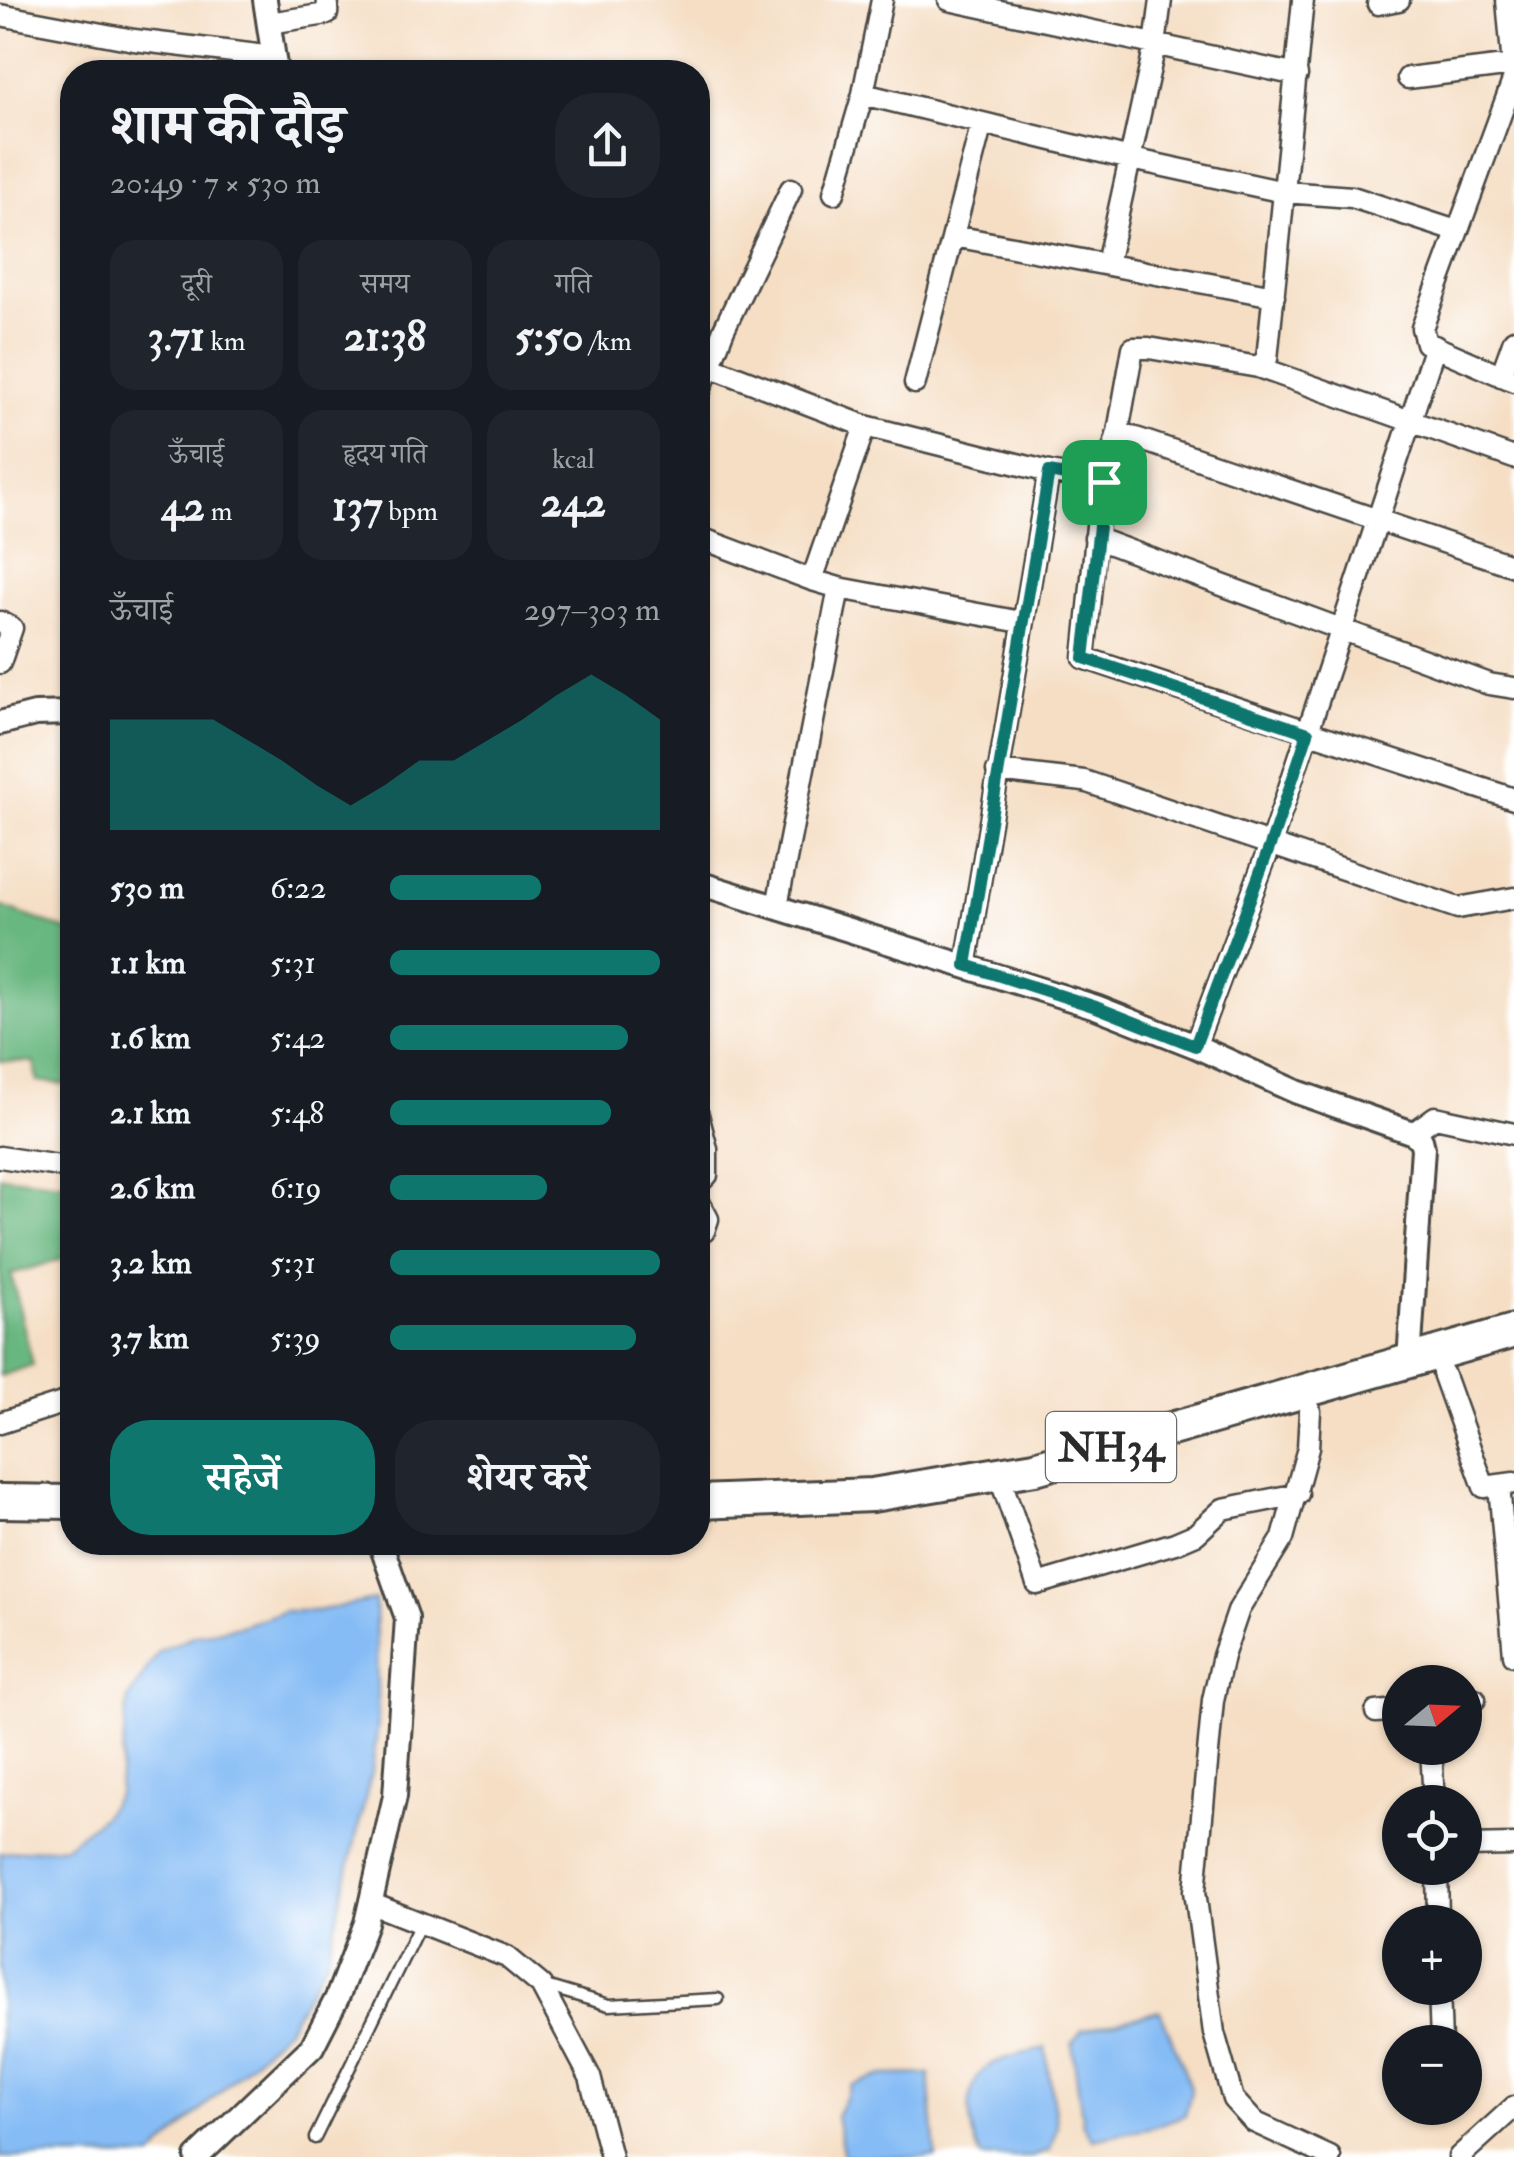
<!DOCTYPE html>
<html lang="hi">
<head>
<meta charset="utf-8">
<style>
  body { margin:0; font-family:"IM FELL Double Pica","Noto Serif Devanagari",serif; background:#20242c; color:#f1f3f6; height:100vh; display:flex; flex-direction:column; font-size:38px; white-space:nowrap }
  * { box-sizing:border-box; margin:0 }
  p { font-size:32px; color:#9ea1a6 }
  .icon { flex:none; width:55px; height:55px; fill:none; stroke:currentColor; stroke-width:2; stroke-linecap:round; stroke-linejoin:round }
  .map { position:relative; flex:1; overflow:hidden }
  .panel { position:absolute; left:60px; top:60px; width:650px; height:1495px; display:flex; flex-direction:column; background:#171b24; border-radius:40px; box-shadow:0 2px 8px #0004 }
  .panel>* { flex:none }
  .needle { width:65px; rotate:71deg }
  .controls { position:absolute; left:1382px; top:1665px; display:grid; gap:20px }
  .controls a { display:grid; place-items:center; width:100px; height:100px; border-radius:50%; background:#171b24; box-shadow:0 2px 8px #0004; font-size:50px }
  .pin { position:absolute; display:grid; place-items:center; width:85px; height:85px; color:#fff; margin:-42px; border-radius:20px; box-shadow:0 5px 15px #0006 }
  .round { display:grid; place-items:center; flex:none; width:105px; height:105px; border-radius:40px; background:#20242c }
  .head { display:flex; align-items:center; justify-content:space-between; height:170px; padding:0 50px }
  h1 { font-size:55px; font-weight:700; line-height:75px }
  .metrics { display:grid; grid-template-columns:repeat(3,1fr); gap:15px; height:170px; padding:10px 50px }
  .metrics div { display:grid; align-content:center; border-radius:25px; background:#20242c; text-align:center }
  .metrics b { font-size:42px; font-weight:700 }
  .metrics small { font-size:28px; font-weight:400 }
  .metrics p { font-size:28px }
  .chart { height:280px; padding:20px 50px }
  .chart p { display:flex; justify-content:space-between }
  .chart svg { width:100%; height:180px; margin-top:10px; fill:#0f766e; opacity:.7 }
  .action { display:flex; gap:20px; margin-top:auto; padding:20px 50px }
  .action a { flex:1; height:115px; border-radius:40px; background:#0f766e; color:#fff; font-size:40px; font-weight:700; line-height:115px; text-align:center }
  .action a+a { background:#20242c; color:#f1f3f6 }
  ul { padding:0 50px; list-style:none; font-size:32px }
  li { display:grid; grid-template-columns:160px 120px 1fr; align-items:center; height:75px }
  li i { height:25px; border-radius:12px; background:#0f766e }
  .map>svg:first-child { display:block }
  .forest { fill:#69b780; stroke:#4a7156; stroke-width:2.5 }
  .water { fill:#85bcf5; stroke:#587490; stroke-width:2.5 }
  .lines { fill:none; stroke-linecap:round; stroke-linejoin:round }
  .service-casing { stroke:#494642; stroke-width:15 }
  .minor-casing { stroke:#494642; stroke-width:25 }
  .tertiary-casing { stroke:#494642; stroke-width:28 }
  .trunk-casing { stroke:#494642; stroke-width:38 }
  .service { stroke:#fff; stroke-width:10 }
  .minor { stroke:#fff; stroke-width:20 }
  .tertiary { stroke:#fff; stroke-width:22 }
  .trunk { stroke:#fff; stroke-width:32 }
  .route-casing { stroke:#fff; stroke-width:20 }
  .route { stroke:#0f766e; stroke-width:12 }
  .labels { text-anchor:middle; stroke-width:8; stroke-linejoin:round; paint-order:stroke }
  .shield { fill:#fff; stroke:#6b6b6b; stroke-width:2.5 }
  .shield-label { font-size:40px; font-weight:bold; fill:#2b2b2b }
</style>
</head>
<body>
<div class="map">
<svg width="1514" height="2157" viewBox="0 0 1514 2157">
  <rect width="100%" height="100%" fill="#fff"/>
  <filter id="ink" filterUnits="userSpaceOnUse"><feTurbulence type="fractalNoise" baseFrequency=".01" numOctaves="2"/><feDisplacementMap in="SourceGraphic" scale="20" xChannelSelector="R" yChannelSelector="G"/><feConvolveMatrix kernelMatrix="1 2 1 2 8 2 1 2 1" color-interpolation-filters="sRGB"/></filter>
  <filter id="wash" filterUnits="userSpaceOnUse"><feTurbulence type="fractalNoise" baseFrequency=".0048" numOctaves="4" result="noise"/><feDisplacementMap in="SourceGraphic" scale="40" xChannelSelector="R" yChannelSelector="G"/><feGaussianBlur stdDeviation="2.25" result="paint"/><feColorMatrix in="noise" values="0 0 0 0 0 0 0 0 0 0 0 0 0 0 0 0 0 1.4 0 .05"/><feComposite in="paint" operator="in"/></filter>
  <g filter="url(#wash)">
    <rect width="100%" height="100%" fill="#f5dec4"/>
    <path class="forest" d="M0,906L72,932V1085L37,1081L34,1062L0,1061Z
      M0,1176L72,1184V1256L11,1274L33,1365L0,1376Z"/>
    <path class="water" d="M375,1600L378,1724L372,1770L327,1959L287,2028L152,2157H0V1853L66,1846L103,1816L118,1793L128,1699L159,1651L195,1635L240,1626L284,1611H316Z
      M1160,2011L1183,2066L1191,2092L1185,2115L1152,2127L1093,2139L1083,2125L1072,2043L1082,2030Z
      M1045,2048L1057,2126L1050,2150L1032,2157H981C968,2129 960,2083 992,2064C1007,2056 1029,2053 1045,2048Z
      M929,2074L936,2157H844L836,2116L852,2085L882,2075Z"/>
  </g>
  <g filter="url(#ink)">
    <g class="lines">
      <g class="service-casing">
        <path id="service" d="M542,1985L609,2005L718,1999
          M315,2138L420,1924"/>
      </g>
      <g class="minor-casing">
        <path id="minor" d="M949,0L1297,75
          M1303,0L1284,192L1352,197L1456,231
          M1507,0L1514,78L1422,328L1426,343L1514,381
          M1378,4L1399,0
          M0,15L134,40L274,57
          M269,23L327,14L328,0
          M1408,78L1513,65
          M863,94L882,0
          M834,193L863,94L1118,156L1284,192L1267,359L1258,367L1149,348H1133L1118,432L1514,566
          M954,236L1274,296
          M1107,264L1155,45L1161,0
          M709,366L865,426L812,580L839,588L777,906
          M1258,367L1514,458
          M1501,376L1514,340
          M915,383L982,123
          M698,396L724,329L791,189
          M865,426L1049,472L1104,482
          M1118,432L1100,495L1084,658L1514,799
          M698,537L812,580
          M1095,538L1489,684L1514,688
          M839,588L1021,622
          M0,622L12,628L0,663
          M997,771L1084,781L1458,908L1514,898
          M966,965L1049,472
          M1195,1046L1271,843L1435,346
          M698,1115L707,1149V1175L698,1184
          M1413,1133L1435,1117L1514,1134
          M0,1157L72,1168
          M698,1200L708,1219L704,1231L698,1234
          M1443,1373L1484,1487L1514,1483
          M1310,1411L1308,1448L1283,1538L1239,1609L1223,1656L1213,1700L1195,1891L1214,2033L1233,2099L1254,2122L1330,2157
          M0,1423L72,1400
          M999,1475L1037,1584L1175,1543L1196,1534L1223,1509L1298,1494
          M1499,1485L1514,1655
          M1465,1701L1475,1699
          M1376,1712L1400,1710
          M1431,1748L1434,1802
          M1465,1846L1514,1845
          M1437,1868L1438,1922
          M370,1903L507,1957L541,1985L590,2077L611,2157
          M1439,1988L1441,2042
          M1459,2157L1514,2107"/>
      </g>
      <g class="tertiary-casing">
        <path id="tertiary" d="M265,0L276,72
          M0,723L35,714L72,713
          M698,883L1096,1007L1195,1046L1297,1092L1413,1133L1421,1140L1423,1148L1409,1361
          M197,2157L312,2047L337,1998L366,1923L395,1796L407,1618L380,1542"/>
      </g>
      <g class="trunk-casing">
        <path id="trunk" d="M0,1501L72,1502
          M698,1502L872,1495L1035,1468L1514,1331"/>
      </g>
      <use href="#service" class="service"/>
      <use href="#minor" class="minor"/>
      <use href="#tertiary" class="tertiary"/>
      <use href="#trunk" class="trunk"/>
    </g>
  </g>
  <g class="lines" filter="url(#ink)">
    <g class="route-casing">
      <path id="route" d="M1049,472L1104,482L1084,658L1308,733L1271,843L1195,1046L1096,1007L966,965Z"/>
    </g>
    <use href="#route" class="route"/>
  </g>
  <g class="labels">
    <rect class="shield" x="1046" y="1412" width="130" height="70" rx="8"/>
    <g class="shield-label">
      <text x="1111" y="1461">NH34</text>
    </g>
  </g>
</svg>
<div class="controls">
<a><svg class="needle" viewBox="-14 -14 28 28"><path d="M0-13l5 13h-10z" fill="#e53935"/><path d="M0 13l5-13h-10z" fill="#9ea1a6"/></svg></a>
<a><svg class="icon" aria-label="locate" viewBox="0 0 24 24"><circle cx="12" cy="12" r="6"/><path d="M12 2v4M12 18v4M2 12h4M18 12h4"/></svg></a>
<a>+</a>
<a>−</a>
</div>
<div class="pin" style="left:1104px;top:482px;background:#1e9e55"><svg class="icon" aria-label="arrive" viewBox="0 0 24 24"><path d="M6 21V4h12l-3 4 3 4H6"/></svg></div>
<section class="panel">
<div class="head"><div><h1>शाम की दौड़</h1><p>20:49 · 7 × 530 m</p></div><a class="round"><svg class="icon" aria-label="share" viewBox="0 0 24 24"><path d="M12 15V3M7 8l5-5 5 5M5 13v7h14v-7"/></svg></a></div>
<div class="metrics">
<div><p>दूरी</p><b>3.71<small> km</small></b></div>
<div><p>समय</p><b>21:38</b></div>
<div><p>गति</p><b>5:50<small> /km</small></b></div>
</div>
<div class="metrics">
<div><p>ऊँचाई</p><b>42<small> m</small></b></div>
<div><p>हृदय गति</p><b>137<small> bpm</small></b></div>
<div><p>kcal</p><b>242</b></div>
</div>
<div class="chart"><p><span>ऊँचाई</span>297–303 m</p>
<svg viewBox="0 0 160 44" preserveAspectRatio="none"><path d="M0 44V17L10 17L20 17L30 17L40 22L50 27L60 33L70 38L80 33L90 27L100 27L110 22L120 17L130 11L140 6L150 11L160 17V44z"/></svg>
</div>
<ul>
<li><b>530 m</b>6:22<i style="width:56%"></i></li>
<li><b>1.1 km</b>5:31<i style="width:100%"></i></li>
<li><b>1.6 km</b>5:42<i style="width:88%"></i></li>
<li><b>2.1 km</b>5:48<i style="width:82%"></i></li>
<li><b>2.6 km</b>6:19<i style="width:58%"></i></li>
<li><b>3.2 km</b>5:31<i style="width:100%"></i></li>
<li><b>3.7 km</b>5:39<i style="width:91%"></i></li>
</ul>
<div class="action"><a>सहेजें</a><a>शेयर करें</a></div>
</section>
</div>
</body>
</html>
